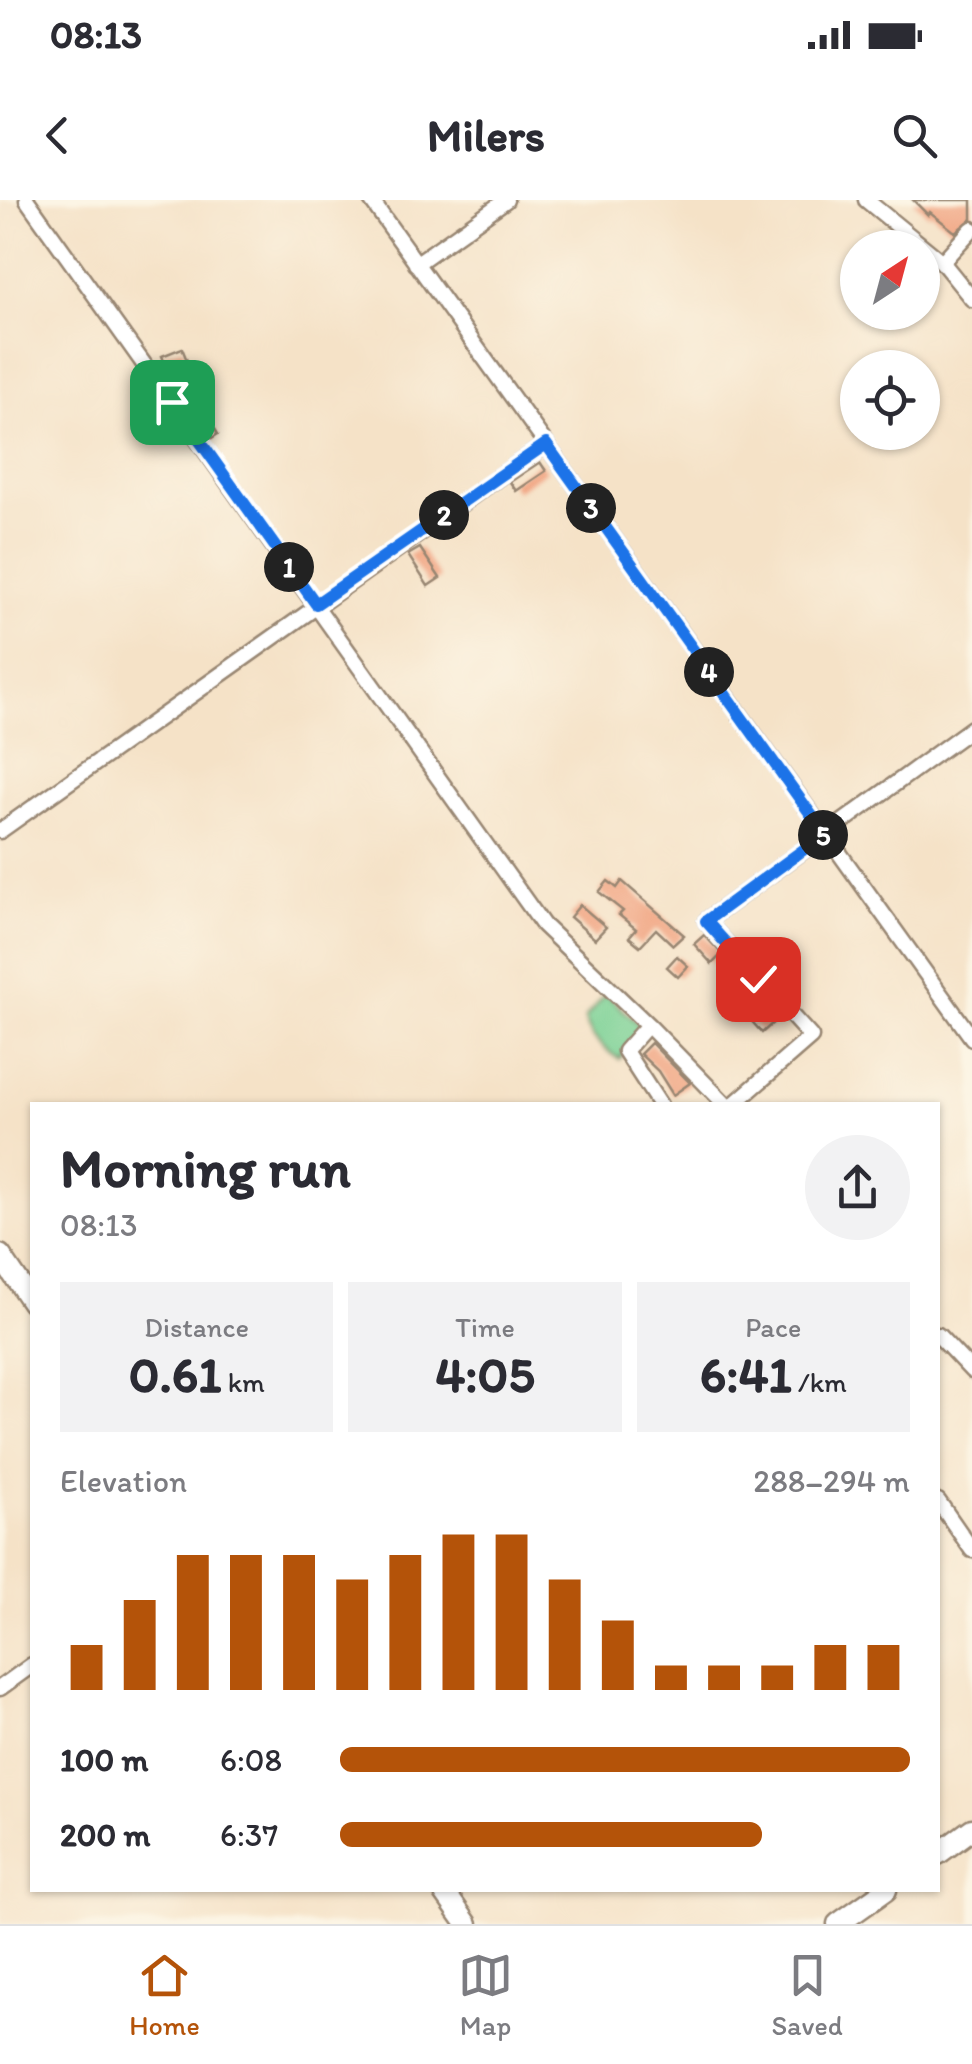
<!DOCTYPE html>
<html lang="en">
<head>
<meta charset="utf-8">
<style>
  body { margin:0; font-family:Itim,sans-serif; background:#f2f2f3; color:#2b2b33; height:100vh; display:flex; flex-direction:column; font-size:38px; white-space:nowrap }
  * { box-sizing:border-box; margin:0 }
  p { font-size:32px; color:#7c7c81 }
  .icon { flex:none; width:55px; height:55px; fill:none; stroke:currentColor; stroke-width:2; stroke-linecap:round; stroke-linejoin:round }
  .map { position:relative; flex:1; overflow:hidden }
  .side { position:absolute; left:30px; top:902px; width:910px; height:790px; display:flex; flex-direction:column; background:#fff; border-radius:0px; box-shadow:0 2px 8px #0004 }
  .side>* { flex:none }
  .needle { width:65px; rotate:36deg }
  .controls { position:absolute; left:840px; top:30px; display:grid; gap:20px }
  .controls a { display:grid; place-items:center; width:100px; height:100px; border-radius:50%; background:#fff; box-shadow:0 2px 8px #0004; font-size:50px }
  .pin { position:absolute; display:grid; place-items:center; width:85px; height:85px; color:#fff; margin:-42px; border-radius:20px; box-shadow:0 5px 15px #0006 }
  .km { position:absolute; width:50px; height:50px; margin:-25px; border-radius:50%; background:#222; color:#fff; font-size:28px; line-height:50px; text-align:center }
  .round { display:grid; place-items:center; flex:none; width:105px; height:105px; border-radius:52px; background:#f2f2f3 }
  .head { display:flex; align-items:center; justify-content:space-between; height:170px; padding:0 30px }
  h1 { font-size:55px; font-weight:800; line-height:75px }
  .stats { display:grid; grid-template-columns:repeat(3,1fr); gap:15px; height:170px; padding:10px 30px }
  .stats div { display:grid; align-content:center; border-radius:0px; background:#f2f2f3; text-align:center }
  .stats b { font-size:50px; font-weight:800 }
  .stats small { font-size:28px; font-weight:400 }
  .stats p { font-size:28px }
  .chart { height:280px; padding:20px 30px }
  .chart p { display:flex; justify-content:space-between }
  .chart svg { width:100%; height:180px; margin-top:10px; stroke:#b45309; stroke-width:6 }
  ul { padding:0 30px; list-style:none; font-size:32px }
  li { display:grid; grid-template-columns:160px 120px 1fr; align-items:center; height:75px }
  li i { height:25px; border-radius:12px; background:#b45309 }
  .status { display:flex; justify-content:space-between; align-items:center; height:70px; padding:0 50px; background:#fff; direction:ltr }
  .status svg { height:28px; fill:currentColor }
  header { display:flex; justify-content:space-between; align-items:center; height:130px; padding:0 30px; background:#fff; font-size:45px; font-weight:800 }
  .tabs { display:flex; justify-content:space-around; align-items:center; height:140px; border-top:2px solid #e1e1e2; background:#fff; font-size:28px; color:#7c7c81 }
  .tabs a { display:grid; justify-items:center; gap:5px }
  .tabs .selected { color:#b45309 }
  .map>svg:first-child { display:block }
  .green { fill:#7bd195; stroke:#5b7e5a; stroke-width:2.5 }
  .building { fill:#f09f7a }
  .lines { fill:none; stroke-linecap:round; stroke-linejoin:round }
  .street-casing { stroke:#988672; stroke-width:19 }
  .secondary-casing { stroke:#988672; stroke-width:25 }
  .street { stroke:#fff; stroke-width:14 }
  .secondary { stroke:#fff; stroke-width:20 }
  .route-casing { stroke:#fff; stroke-width:20 }
  .route { stroke:#1a73e8; stroke-width:12 }
</style>
</head>
<body>
<div class="status"><b>08:13</b><svg viewBox="0 0 49 12"><path d="M0 12V9h3v3zM5 12V6h3v6zM10 12V3h3v9zM15 12V0h3v12zM26 1h20v11H26zM47 4h2v5h-2z"/></svg></div>
<header><svg class="icon" aria-label="back" viewBox="0 0 24 24"><path d="M15 5l-7 7 7 7"/></svg>Milers<svg class="icon" aria-label="search" viewBox="0 0 24 24"><circle cx="10" cy="10" r="6"/><path d="M15 15l6 6"/></svg></header>
<div class="map">
<svg width="972" height="1724" viewBox="0 0 972 1724">
  <rect width="100%" height="100%" fill="#fcf5e5"/>
  <filter id="ink" filterUnits="userSpaceOnUse"><feTurbulence type="fractalNoise" baseFrequency=".01" numOctaves="2"/><feDisplacementMap in="SourceGraphic" scale="20" xChannelSelector="R" yChannelSelector="G"/><feConvolveMatrix kernelMatrix="1 2 1 2 8 2 1 2 1" color-interpolation-filters="sRGB"/></filter>
  <filter id="wash" filterUnits="userSpaceOnUse"><feTurbulence type="fractalNoise" baseFrequency=".0048" numOctaves="4" result="noise"/><feDisplacementMap in="SourceGraphic" scale="40" xChannelSelector="R" yChannelSelector="G"/><feGaussianBlur stdDeviation="2.25" result="paint"/><feColorMatrix in="noise" values="0 0 0 0 0 0 0 0 0 0 0 0 0 0 0 0 0 1.4 0 .05"/><feComposite in="paint" operator="in"/></filter>
  <g filter="url(#wash)">
    <rect width="100%" height="100%" fill="#f5e2c7"/>
    <path class="green" d="M606,794L643,828L619,859C603,848 590,838 585,818Z"/>
    <g id="blocks">
      <path class="building" d="M913,0H972V19L955,32L930,12L928,15Z
        M182,148L188,163L168,171L162,156Z
        M199,186L210,214L207,215L218,234L210,239L183,198L191,195L189,190Z
        M540,262L546,271L516,291L510,282Z
        M420,348L440,378L428,386L408,355Z
        M608,681L617,688L622,681L684,735L673,745L656,729L640,746L629,737L636,729L619,715L623,711L599,692Z
        M580,705L606,727L595,739L570,717Z
        M704,735L722,754L712,764L694,744Z
        M677,756L688,766L678,777L667,767Z
        M754,799L774,822L762,833L742,810Z
        M651,843L690,883L673,895L658,871L640,854Z"/>
    </g>
  </g>
  <g filter="url(#ink)">
    <use href="#blocks" fill-opacity="0" stroke="#988672" stroke-width="2.5"/>
    <g class="lines">
      <g class="street-casing">
        <path id="street" d="M27,0L543,725L648,825L726,905
          M371,0L972,838
          M866,0L942,62L972,99
          M942,62L972,29
          M416,64L506,0
          M0,631L546,244
          M648,825L625,851L660,905
          M733,905L811,837L706,721L972,528
          M938,1135L972,1171
          M938,1301L972,1350
          M0,1488L32,1465"/>
      </g>
      <g class="secondary-casing">
        <path id="secondary" d="M0,1055L32,1102
          M938,1654L972,1629
          M443,1690L467,1724
          M838,1724L886,1690"/>
      </g>
      <use href="#street" class="street"/>
      <use href="#secondary" class="secondary"/>
    </g>
  </g>
  <g class="lines" filter="url(#ink)">
    <g class="route-casing">
      <path id="route" d="M172,202L316,404L546,244L825,634L706,721L758,779"/>
    </g>
    <use href="#route" class="route"/>
  </g>
</svg>
<div class="controls">
<a><svg class="needle" viewBox="-14 -14 28 28"><path d="M0-13l5 13h-10z" fill="#e53935"/><path d="M0 13l5-13h-10z" fill="#7c7c81"/></svg></a>
<a><svg class="icon" aria-label="locate" viewBox="0 0 24 24"><circle cx="12" cy="12" r="6"/><path d="M12 2v4M12 18v4M2 12h4M18 12h4"/></svg></a>
</div>
<div class="pin" style="left:172px;top:202px;background:#1e9e55"><svg class="icon" aria-label="arrive" viewBox="0 0 24 24"><path d="M6 21V4h12l-3 4 3 4H6"/></svg></div>
<div class="pin" style="left:758px;top:779px;background:#d93025"><svg class="icon" aria-label="check" viewBox="0 0 24 24"><path d="M5 12l5 5 9-10"/></svg></div>
<b class="km" style="left:289px;top:367px">1</b>
<b class="km" style="left:444px;top:315px">2</b>
<b class="km" style="left:591px;top:308px">3</b>
<b class="km" style="left:709px;top:472px">4</b>
<b class="km" style="left:823px;top:635px">5</b>
<section class="side">
<div class="head"><div><h1>Morning run</h1><p>08:13</p></div><a class="round"><svg class="icon" aria-label="share" viewBox="0 0 24 24"><path d="M12 15V3M7 8l5-5 5 5M5 13v7h14v-7"/></svg></a></div>
<div class="stats">
<div><p>Distance</p><b>0.61<small> km</small></b></div>
<div><p>Time</p><b>4:05</b></div>
<div><p>Pace</p><b>6:41<small> /km</small></b></div>
</div>
<div class="chart"><p><span>Elevation</span>288–294 m</p>
<svg viewBox="0 0 160 44" preserveAspectRatio="none"><path d="M5 44V33M15 44V22M25 44V11M35 44V11M45 44V11M55 44V17M65 44V11M75 44V6M85 44V6M95 44V17M105 44V27M115 44V38M125 44V38M135 44V38M145 44V33M155 44V33"/></svg>
</div>
<ul>
<li><b>100 m</b>6:08<i style="width:100%"></i></li>
<li><b>200 m</b>6:37<i style="width:74%"></i></li>
</ul>
</section>
</div>
<nav class="tabs">
<a class="selected"><svg class="icon" aria-label="home" viewBox="0 0 24 24"><path d="M3 11l9-7 9 7M6 9v11h12V9"/></svg>Home</a>
<a><svg class="icon" aria-label="map" viewBox="0 0 24 24"><path d="M3 6l6-2 6 2 6-2v14l-6 2-6-2-6 2zM9 4v14M15 6v14"/></svg>Map</a>
<a><svg class="icon" aria-label="saved" viewBox="0 0 24 24"><path d="M7 4h10v16l-5-4-5 4z"/></svg>Saved</a>
</nav>
</body>
</html>
